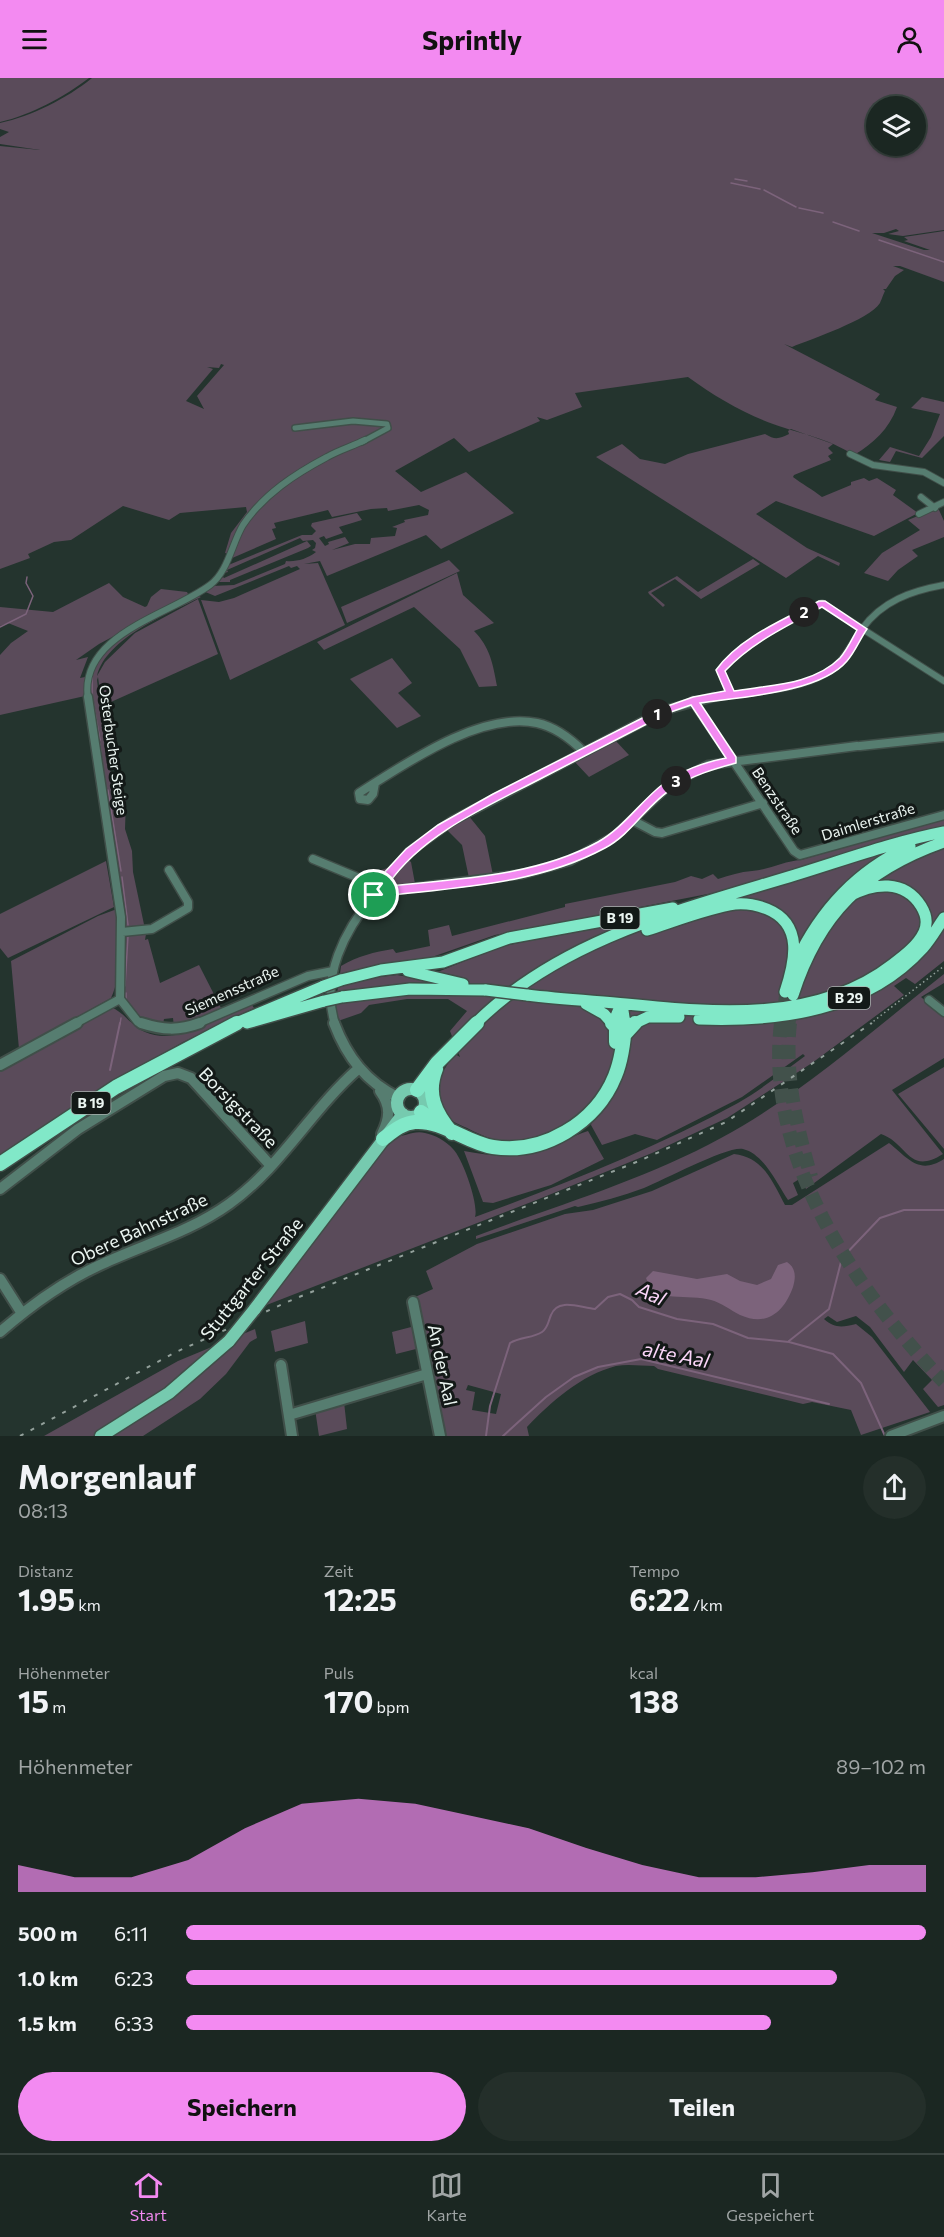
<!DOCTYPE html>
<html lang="de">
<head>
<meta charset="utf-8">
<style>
  body { margin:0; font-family:Commissioner,sans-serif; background:#242f2a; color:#f1f3f6; height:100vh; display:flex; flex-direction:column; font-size:22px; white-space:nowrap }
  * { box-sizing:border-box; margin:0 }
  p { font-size:20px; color:#a0a5a5 }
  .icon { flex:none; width:33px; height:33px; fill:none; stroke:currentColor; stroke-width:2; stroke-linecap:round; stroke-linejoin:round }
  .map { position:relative; height:1358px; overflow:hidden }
  .drawer { display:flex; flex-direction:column; background:#1b2722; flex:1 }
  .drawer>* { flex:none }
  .fabs { position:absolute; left:866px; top:18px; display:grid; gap:12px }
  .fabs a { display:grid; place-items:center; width:60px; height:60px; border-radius:50%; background:#1b2722; box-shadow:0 2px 4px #0004,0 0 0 2px #394440; font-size:30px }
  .pin { position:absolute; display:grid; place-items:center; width:51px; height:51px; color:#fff; margin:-26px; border:3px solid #fff; border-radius:50%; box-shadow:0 2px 6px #0007 }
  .km { position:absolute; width:30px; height:30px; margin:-15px; border-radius:50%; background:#222; color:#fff; font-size:16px; line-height:30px; text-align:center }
  .round { display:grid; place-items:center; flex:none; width:63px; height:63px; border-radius:32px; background:#242f2a }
  .headline { display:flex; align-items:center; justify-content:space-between; height:102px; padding:0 18px }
  h1 { font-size:33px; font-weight:700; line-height:45px }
  .metrics { display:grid; grid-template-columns:repeat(3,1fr); gap:9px; height:102px; padding:6px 18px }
  .metrics div { display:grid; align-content:center }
  .metrics b { font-size:30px; font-weight:700 }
  .metrics small { font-size:16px; font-weight:400 }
  .metrics p { font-size:16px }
  .chart { height:168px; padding:12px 18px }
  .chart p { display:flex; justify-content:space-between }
  .chart svg { width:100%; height:108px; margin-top:6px; fill:#f38af1; opacity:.7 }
  .primary-button { display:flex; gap:12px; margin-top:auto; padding:12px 18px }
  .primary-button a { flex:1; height:69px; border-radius:36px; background:#f38af1; color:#111; font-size:24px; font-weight:700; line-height:69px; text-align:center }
  .primary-button a+a { background:#242f2a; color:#f1f3f6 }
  ul { padding:0 18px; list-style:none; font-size:20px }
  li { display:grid; grid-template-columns:96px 72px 1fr; align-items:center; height:45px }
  li i { height:15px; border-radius:8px; background:#f38af1 }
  header { display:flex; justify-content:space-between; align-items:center; height:78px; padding:0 18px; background:#f38af1; color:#111; font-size:27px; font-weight:700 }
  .dock { display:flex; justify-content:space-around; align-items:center; height:84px; border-top:2px solid #394440; background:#1b2722; font-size:16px; color:#a0a5a5 }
  .dock a { display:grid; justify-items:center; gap:3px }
  .dock .selected { color:#f38af1 }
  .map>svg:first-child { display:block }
  .green { fill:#5a4b5a; fill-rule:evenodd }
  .water { fill:#7c637b }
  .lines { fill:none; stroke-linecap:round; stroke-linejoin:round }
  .stream-far1 { stroke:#7c637b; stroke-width:1.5 }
  .stream { stroke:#7c637b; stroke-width:2 }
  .highway-tunnel-far1 { stroke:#42514b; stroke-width:11; stroke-dasharray:11 6; stroke-linecap:butt }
  .highway-tunnel { stroke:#42514b; stroke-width:14; stroke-dasharray:14 8; stroke-linecap:butt }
  .minor-far3-casing { stroke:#404f49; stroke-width:8 }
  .minor-far2-casing { stroke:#404f49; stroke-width:8 }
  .minor-far1-casing { stroke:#404f49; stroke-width:11 }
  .minor-casing { stroke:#404f49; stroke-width:14 }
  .major-casing { stroke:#404f49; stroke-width:15 }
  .highway-far1-casing { stroke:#404f49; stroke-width:14 }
  .highway-casing { stroke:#404f49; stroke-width:17 }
  .minor-far3 { stroke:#567d70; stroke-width:5 }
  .minor-far2 { stroke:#567d70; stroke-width:6 }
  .minor-far1 { stroke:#567d70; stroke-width:8 }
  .minor { stroke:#567d70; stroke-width:10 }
  .major { stroke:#76caaf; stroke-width:12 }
  .highway-far1 { stroke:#81e8c8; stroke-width:11 }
  .highway { stroke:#81e8c8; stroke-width:14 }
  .rail-far1 { stroke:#93a09b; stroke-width:1.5; stroke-dasharray:1.5 3; stroke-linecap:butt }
  .rail { stroke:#93a09b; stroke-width:2; stroke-dasharray:4 8; stroke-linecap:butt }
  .major-bridge-casing { stroke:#404f49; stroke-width:15; stroke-linecap:butt }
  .highway-bridge-casing { stroke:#404f49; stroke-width:14; stroke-linecap:butt }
  .major-bridge { stroke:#76caaf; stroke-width:12 }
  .highway-bridge { stroke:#81e8c8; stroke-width:11 }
  .route { fill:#f38af1; stroke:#fff; stroke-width:1.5; fill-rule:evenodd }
  .labels { text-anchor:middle; stroke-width:6; stroke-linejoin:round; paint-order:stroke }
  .shield { fill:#131917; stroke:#aab3b0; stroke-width:1.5 }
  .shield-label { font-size:14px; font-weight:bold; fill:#ebf5f1 }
  .street-label { font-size:15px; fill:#ebf5f1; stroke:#131917 }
  .near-street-label { font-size:18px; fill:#ebf5f1; stroke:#131917 }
  .near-water-label { font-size:20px; font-style:italic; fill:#fad5f8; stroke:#131917 }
</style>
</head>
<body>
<header><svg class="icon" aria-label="menu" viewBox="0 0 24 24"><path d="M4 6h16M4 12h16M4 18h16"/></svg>Sprintly<svg class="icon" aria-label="person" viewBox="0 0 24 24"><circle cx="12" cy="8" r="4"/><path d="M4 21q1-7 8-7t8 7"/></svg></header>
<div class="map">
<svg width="944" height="1358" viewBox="0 0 944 1358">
  <rect width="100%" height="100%" fill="#24342e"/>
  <path class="green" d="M0,0H89C64,19 31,37 0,44Z
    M92,0H944V152L903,158L888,156L899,153L896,151L884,155H872L924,172H930L904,163L908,162L904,159L944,153V204L900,188H893L904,192L895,198L886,211H883L885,213C883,217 881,223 880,225C869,242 811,261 792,269L784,266L880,316L875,322L897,329C889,351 874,365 854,377C825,359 804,357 773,346C743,335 714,318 688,299L575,315L582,329L547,342L537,339L540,343L469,374L454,360L395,393L421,414L466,394L514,435L441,471L426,457L327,498L320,483L304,486L318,485L345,547L230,602L201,522L219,524L234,520L300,491L297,488L291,490L289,488L215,518L203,513L212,508L234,507L285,486L286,483C296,484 307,481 316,474L312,472L315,470L316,465L313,462L303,463L300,460L227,492L228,494L224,495L226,488L302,457H312L316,453L311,448L312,445L357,435L362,442L339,449L343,455L326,461L324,458L319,460L325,468L329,466L328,464L345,459L349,465L332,472L355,466H370L371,460L395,458L397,450L392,449L405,444L404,442L428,437L429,432L419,427L388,433L387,430L371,431L332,439L328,432L274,445L276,450L272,451L276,461L230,481L229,476L225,475L231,455L247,434L246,429L180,435L169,442L123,428L71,462L54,464L28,476L30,480L0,491V68L40,72L0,66V59L9,54L0,51V45C32,38 66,21 92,0ZM876,28H915V68H876ZM221,286L224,287L197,318L204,331L186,323L213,291L207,289L219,290Z
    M922,319L944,324V358L922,380L896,373L890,384L879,382L890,369L919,378L931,359L940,336L911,330Z
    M791,351L833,366L828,370L833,375L828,378L831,382L794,397L793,399C802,406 812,411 822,419L851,407V404L864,400L869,403L877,400L896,412L893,417L918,435L874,458L776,423L756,436L807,470L840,485L839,488L818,478L786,500L596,379L622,366L640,381L665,386L688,376L765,356C775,362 779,361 789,356L788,353Z
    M935,431L939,432L944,443V459L912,472L918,478L898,492L888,503L864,495L882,475L920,452L908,442Z
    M307,463L311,468L308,470L230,502V504H219L223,499L224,500Z
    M753,481L760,486L701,521L675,501L651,515L665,527L663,529L649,516L648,514L677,498L698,514Z
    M449,482L460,493L347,545L341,529Z
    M457,495L463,517L494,545L474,553C490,569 493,586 497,608L479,609L460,571L414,529L324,572L317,564Z
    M109,505L123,519L145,529L147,528L151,519L161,511L187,514L189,518L99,566L76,582L88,579L80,600L85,599V618L0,637V577L11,565L28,553L8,545L0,548V529L53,534Z
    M196,517L201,519C169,535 106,560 97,598L105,584L135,555L198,521L218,576L102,628L98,599L97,602L106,681L115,706L126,721L125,751L132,773L133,794L146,856L145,862L148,861L160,905L199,887L222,932L174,949L173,940L164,941L162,950L139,942L123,922L125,842L90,600C108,556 157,539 196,517Z
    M392,580L412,605L398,615L421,638L397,650L350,601Z
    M614,661L629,677L589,699L573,682Z
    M468,737L485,758L493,797L469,800L462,767L445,750Z
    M944,737V748L718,814L495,857L432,879L373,888L340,896L341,888C358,878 374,874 393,871L396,875L430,868L428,852L449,847L452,858L565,829V826L675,804L691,798L702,801L713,796L718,801C730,797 740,794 752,793C768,792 784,783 801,782L939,742Z
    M944,766V883L915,906L906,900L894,908L904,917L812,985L727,1040L652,1075L539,1121L264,1228L300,1177L312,1165L393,1059C404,1059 414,1052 425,1055C435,1057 446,1063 453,1071C463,1081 479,1127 475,1139C564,1106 654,1071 738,1025C762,1011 783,994 805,978L803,976L742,1019L657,1062L635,1056L602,1067L591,1047L593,1041C565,1050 538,1062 509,1063C496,1064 481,1057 469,1051C463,1048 454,1045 449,1040C424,1021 441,994 455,976L460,979L450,953L467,933L448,921H407L369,927L361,935L338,943L335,930L338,909L370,900L397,897L420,901L500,869L617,844L897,769L907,779Z
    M404,779L411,784L416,811L390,810L388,804C379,800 369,802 360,800L395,787Z
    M106,783L114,829L8,880L0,870V836Z
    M117,831C118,859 123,895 111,920L19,971L11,883L98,838Z
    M944,896V905L921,919L944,939V980L892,1012L943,1076C908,1098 908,1065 881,1056L806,1111L801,1100L793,1105L798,1117L788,1122C777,1106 764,1076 743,1071C727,1068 664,1102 644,1110C622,1118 600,1124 578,1129L575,1128L476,1161V1158C558,1127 644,1102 721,1060C802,1016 872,953 944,896Z
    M252,927L254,930L183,964L121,999L0,1079V991L111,929C125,935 131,948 145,954C179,969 220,937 252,927Z
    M944,989V1071L898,1016Z
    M588,1053L604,1081L551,1107L493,1125L483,1124L464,1073C490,1078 518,1081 544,1071C559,1066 572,1058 588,1053Z
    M889,1065C909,1081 919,1097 944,1081V1327L938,1329L923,1311L932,1302L913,1282L904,1294L870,1249L856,1238L837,1244L828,1238L824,1241C835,1251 843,1249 856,1246L872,1259L930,1334L861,1357L851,1332L812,1324L803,1326L658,1291L654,1288C642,1288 628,1286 616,1288C581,1297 551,1324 527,1349L529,1358H443L413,1220L433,1211L426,1193L477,1166L565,1136L593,1132L652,1113L734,1076C763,1079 772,1103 785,1127H792ZM468,1307L501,1316L496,1336L472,1332L475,1314L466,1312Z
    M305,1243L308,1265L275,1274L271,1253Z
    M415,1248L420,1270L396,1276L392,1254Z
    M255,1251L257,1260L250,1264L226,1296L200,1321L143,1358H44L178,1283Z
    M344,1324L347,1351L319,1358L315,1331Z"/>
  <path class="water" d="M787,1184C796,1190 796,1199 793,1209C784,1234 767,1249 740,1237C730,1232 722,1225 711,1222C689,1215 654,1227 646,1200L653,1193L697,1201L727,1196L740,1203L757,1207L771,1201L778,1187Z"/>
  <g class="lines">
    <path class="stream-far1" d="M735,101L747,103
      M731,105L760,111
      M764,112L796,129
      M799,130L823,135
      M833,144L859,153
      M879,162L944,184
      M0,549L26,536L33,518L26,505L27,499
      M92,598V618L100,662
      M100,666L103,695
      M108,712L121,793
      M122,799L128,847
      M125,908L128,858
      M126,915V923
      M120,946L121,940"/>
    <path class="stream" d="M110,992L120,945
      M789,1263L829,1231L842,1180L880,1140L904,1132H944
      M486,1358L490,1328L510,1265C520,1259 533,1260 542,1254C548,1250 548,1244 551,1237C558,1219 581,1230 595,1231L608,1219L620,1216L632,1222L639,1229L677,1241L713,1246L748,1260L789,1264L833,1276L861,1305L885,1358
      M503,1358L546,1319L574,1299L598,1289L641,1281L829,1326"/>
    <path class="highway-tunnel-far1" d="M781,946L785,914
      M790,946L792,928"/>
    <path class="highway-tunnel" d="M781,945C765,1081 855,1211 944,1304
      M790,945C784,996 797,1050 811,1099"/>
    <g class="minor-far3-casing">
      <path id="minor-far3" d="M295,350L353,343L387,346L388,350L362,364"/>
    </g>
    <g class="minor-far2-casing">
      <path id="minor-far2" d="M850,376L873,387L924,394L944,405
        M921,419L935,430
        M919,436L944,424
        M731,615L720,592C750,562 785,544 822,525L944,603
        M88,621C78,556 170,537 210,507C228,494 232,465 243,447C264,416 295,396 327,379C339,372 353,368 365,362
        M708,621C743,613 798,614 828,594C844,584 851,566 862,551C882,523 911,513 944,507"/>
    </g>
    <g class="minor-far1-casing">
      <path id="minor-far1" d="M88,619L121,839L120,921L138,944L145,946
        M693,623L794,773L800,777L944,737
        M860,668L944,659
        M375,705L373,716L368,722L360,721L359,715C405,686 480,633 537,645C556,649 571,661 584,674
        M632,742L655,754L662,755L763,725
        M313,781L371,805
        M371 810a9 9 0 1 1 18 0a9 9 0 1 1-18 0Z
        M385,802L409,774L452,743L665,632L714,619
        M389,813L523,796L570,783L615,758L668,708L708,687L857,668
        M122,854L152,851L188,830V824L169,792
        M929,922L944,934
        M74,946L120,921
        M196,946L308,898L333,893
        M335,946C320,899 345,852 374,817"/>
    </g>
    <g class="minor-casing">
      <path id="minor" d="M141,945C163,952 178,953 200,945
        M334,945C347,979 366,1004 399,1020
        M0,987L77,945
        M380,1013C391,1028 390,1040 382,1056
        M0,1111L78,1051L164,998L178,995L191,1000L271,1088
        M0,1201L21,1234
        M413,1224L440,1358
        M0,1254C31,1227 64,1203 102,1186C145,1166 190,1154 229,1126C281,1089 311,1032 358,991
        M281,1287L292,1358
        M289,1337L427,1296
        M891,1358L944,1338"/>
    </g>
    <g class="major-casing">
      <path id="major" d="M397 1025a14 14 0 1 1 28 0a14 14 0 1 1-28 0Z
        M254,1232L403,1036
        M101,1358L169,1315L229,1263"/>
    </g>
    <g class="highway-far1-casing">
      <path id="highway-far1" d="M647,852C672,844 711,829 735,826C746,825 757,827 767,831C804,846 795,884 785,914
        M796,884C821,831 857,793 910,768
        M408,893L463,906
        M341,902L381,892L443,884L509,860L673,830
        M527,917C560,921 593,923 626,926C716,935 817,945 893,886C905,877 918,867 924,854C928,845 926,836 921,828C904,801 874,805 849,818
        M793,917C819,836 864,792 944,764
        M342,919L410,911L486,912
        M586,926L604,936L613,946
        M622,926L625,946
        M699,941C779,944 866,933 923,870C931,861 937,850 944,840
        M247,945L324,923
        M234,946L324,908
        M475,946C560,861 683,831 795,797C844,782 893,764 944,754
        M616,946V938L621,926
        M633,946L648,939H679"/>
    </g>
    <g class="highway-casing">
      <path id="highway" d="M612,945L616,949
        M616,945V964
        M624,957L635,945
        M436,991C426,1016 435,1035 452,1055
        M417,1012L437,985L477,945
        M421,1034L440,1047
        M383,1061C392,1054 402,1045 415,1044C442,1042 467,1065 493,1069C543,1077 596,1045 615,998C622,981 624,963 625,945
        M0,1086L116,1009L237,945"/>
    </g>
    <use href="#minor-far3" class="minor-far3"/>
    <use href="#minor-far2" class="minor-far2"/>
    <use href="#minor-far1" class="minor-far1"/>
    <use href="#minor" class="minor"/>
    <use href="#major" class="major"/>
    <use href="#highway-far1" class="highway-far1"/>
    <use href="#highway" class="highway"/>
    <path class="rail-far1" d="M870,946L944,888"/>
    <path class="rail" d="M20,1358L176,1274L294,1221L639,1083L726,1044L872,945"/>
    <g class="major-bridge-casing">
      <path id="major-bridge" d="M229,1263L254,1232"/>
    </g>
    <g class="highway-bridge-casing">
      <path id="highway-bridge" d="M324,908L341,902
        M486,912L527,917
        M324,923L342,919"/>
    </g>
    <use href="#major-bridge" class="major-bridge"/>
    <use href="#highway-bridge" class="highway-bridge"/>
  </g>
  <path class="route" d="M819,523H825L867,551C860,561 855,574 847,583C820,615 740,619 700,625L736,679V685C714,691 693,697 673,710C647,726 632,756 605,770C540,805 464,809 392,817L382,823L370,820L364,812L367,802L382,797L406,771L438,747L493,716L662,630L693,619L725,613L716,592C740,559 783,542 819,523ZM822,529L857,552C852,561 847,572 840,580C813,607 770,607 734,613L725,593C752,564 787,548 822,529ZM691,627L726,680C705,684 680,693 663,706C640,724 624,749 598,764C536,798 459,801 389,808L381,813L375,811L379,806L389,805C424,755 488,728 542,700C584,678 626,657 668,635Z"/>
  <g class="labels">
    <g class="shield">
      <rect x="600.5" y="829" width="39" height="22" rx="4.5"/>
      <rect x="828" y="909" width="42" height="22" rx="4.5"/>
      <rect x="71.5" y="1014" width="39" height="22" rx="4.5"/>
    </g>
    <g class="shield-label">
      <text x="620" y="845">B 19</text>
      <text x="849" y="925">B 29</text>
      <text x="91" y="1030">B 19</text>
    </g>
    <g class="street-label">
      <text transform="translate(113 672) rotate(82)" y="5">Osterbucher Steige</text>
      <text transform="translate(777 723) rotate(56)" y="5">Benzstraße</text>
      <text transform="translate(868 744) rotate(-17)" y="5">Daimlerstraße</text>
      <text transform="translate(232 913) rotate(-24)" y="5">Siemensstraße</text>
    </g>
    <g class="near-street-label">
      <text transform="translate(238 1030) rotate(46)" y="6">Borsigstraße</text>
      <text transform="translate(139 1152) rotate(-25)" y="6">Obere Bahnstraße</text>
      <text transform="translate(252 1201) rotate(-51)" y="6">Stuttgarter Straße</text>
      <text transform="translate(442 1287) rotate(78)" y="6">An der Aal</text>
    </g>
    <g class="near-water-label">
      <text transform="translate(651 1216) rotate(24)" y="7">Aal</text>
      <text transform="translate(676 1277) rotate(11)" y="7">alte Aal</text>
    </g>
  </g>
</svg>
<div class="fabs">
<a><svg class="icon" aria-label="layers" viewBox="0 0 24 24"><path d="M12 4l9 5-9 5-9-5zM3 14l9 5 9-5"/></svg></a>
</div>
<div class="pin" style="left:374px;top:817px;background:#1e9e55"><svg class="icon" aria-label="arrive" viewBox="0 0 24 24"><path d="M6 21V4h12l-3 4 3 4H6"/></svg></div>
<b class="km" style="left:657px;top:636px">1</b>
<b class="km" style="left:804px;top:534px">2</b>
<b class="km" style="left:676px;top:703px">3</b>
</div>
<section class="drawer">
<div class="headline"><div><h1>Morgenlauf</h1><p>08:13</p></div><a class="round"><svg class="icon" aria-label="share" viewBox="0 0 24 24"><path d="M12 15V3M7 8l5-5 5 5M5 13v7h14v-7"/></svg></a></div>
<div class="metrics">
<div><p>Distanz</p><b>1.95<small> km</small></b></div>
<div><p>Zeit</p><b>12:25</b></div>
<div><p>Tempo</p><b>6:22<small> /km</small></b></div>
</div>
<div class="metrics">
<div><p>Höhenmeter</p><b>15<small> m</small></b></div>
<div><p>Puls</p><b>170<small> bpm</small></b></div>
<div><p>kcal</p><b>138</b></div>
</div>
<div class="chart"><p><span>Höhenmeter</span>89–102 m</p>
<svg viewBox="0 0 160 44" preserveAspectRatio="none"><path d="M0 44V33L10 38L20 38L30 31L40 18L50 8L60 6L70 8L80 13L90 18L100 26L110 33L120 38L130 38L140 36L150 33L160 33V44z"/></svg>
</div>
<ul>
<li><b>500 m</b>6:11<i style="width:100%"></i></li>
<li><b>1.0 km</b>6:23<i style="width:88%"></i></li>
<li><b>1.5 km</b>6:33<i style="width:79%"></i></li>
</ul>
<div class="primary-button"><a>Speichern</a><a>Teilen</a></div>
</section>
<nav class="dock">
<a class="selected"><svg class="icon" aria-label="home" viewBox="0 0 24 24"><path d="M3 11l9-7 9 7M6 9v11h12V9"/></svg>Start</a>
<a><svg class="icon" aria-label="map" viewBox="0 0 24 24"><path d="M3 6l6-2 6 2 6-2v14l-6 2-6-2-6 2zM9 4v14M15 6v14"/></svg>Karte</a>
<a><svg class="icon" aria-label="saved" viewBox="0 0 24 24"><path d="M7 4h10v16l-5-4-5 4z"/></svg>Gespeichert</a>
</nav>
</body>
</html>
